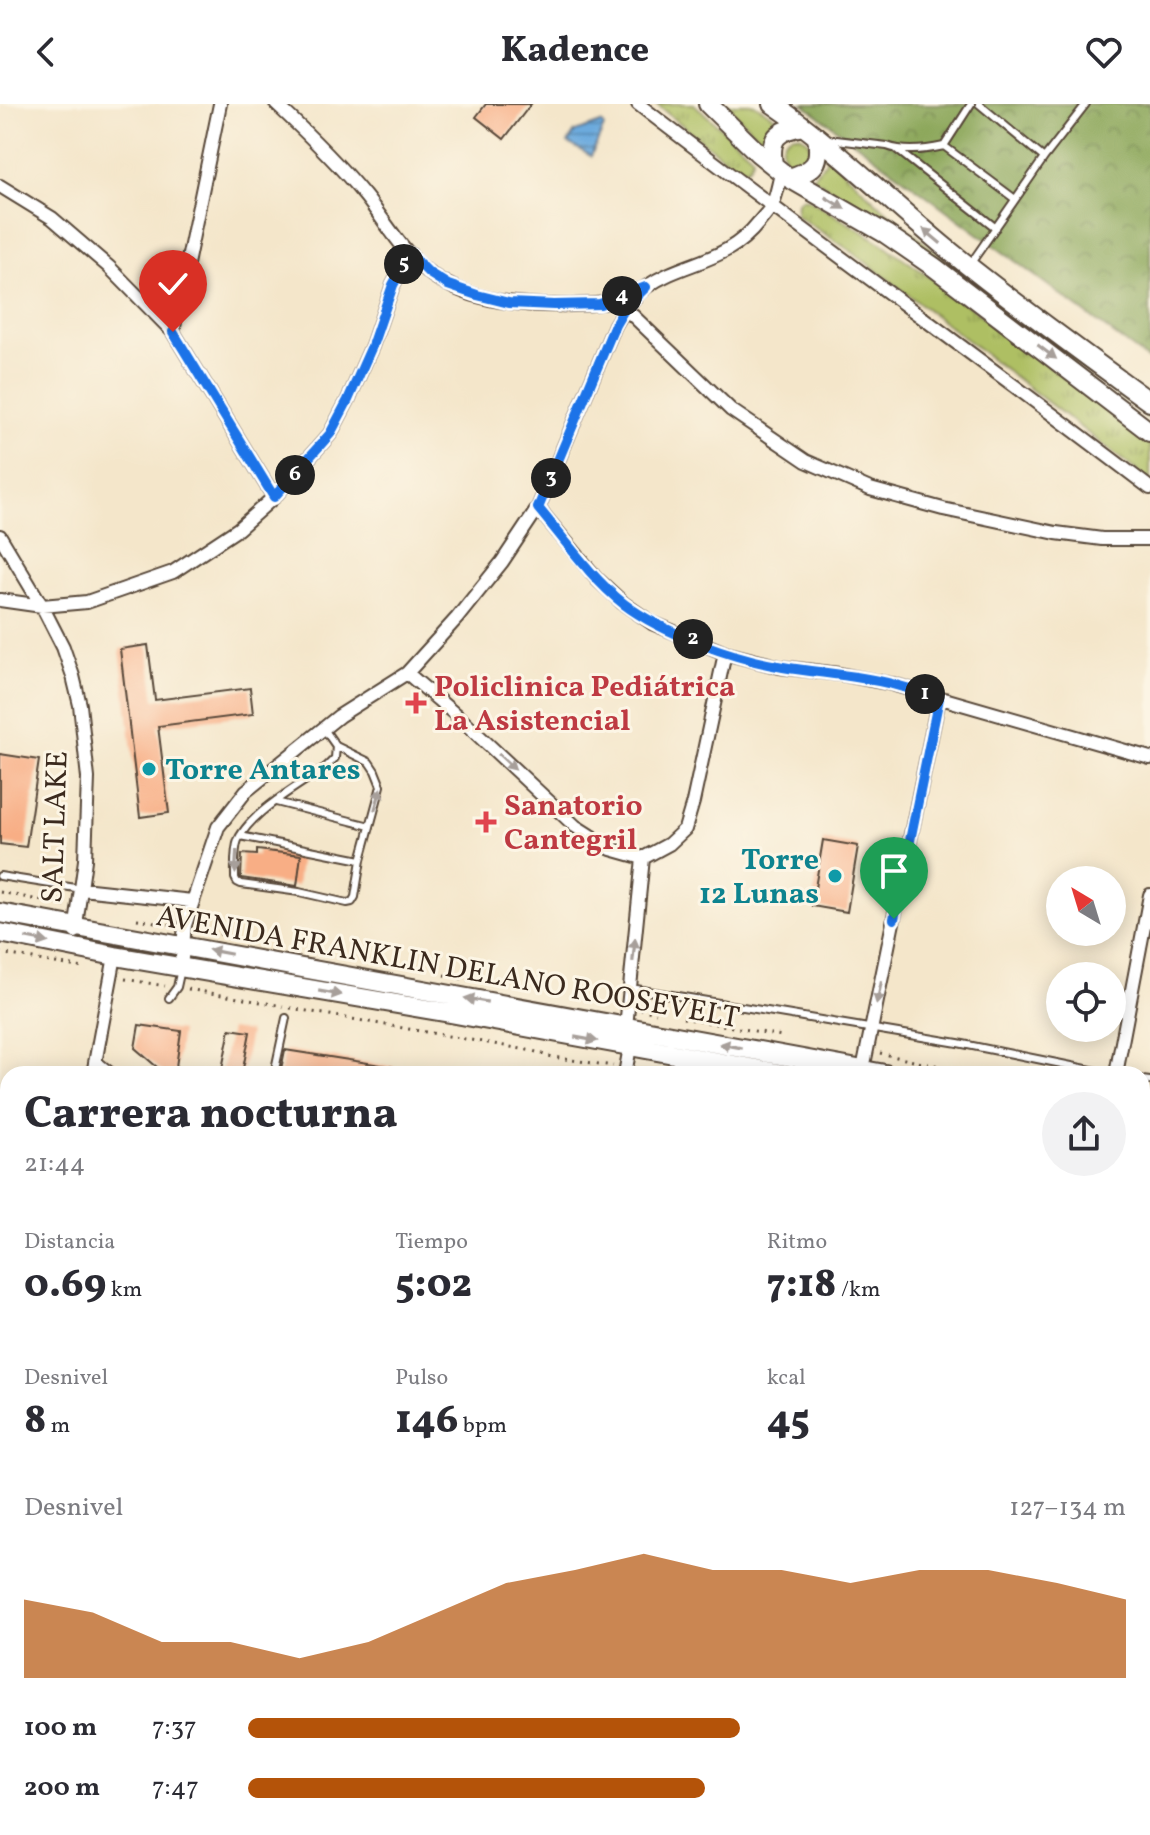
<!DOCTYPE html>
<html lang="es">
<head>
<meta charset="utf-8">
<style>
  body { margin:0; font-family:Vollkorn,serif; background:#f2f2f3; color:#2b2b33; height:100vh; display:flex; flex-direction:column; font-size:30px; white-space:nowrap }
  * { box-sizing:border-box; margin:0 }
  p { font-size:26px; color:#7c7c81 }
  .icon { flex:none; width:44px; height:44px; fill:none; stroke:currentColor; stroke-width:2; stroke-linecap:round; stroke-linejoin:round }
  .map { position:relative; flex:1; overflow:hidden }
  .drawer { position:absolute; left:0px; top:962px; width:1150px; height:770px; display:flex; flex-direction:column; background:#fff; border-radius:24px 24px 0 0; box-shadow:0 4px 20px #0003 }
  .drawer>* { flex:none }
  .needle { width:52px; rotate:322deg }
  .tools { position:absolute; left:1046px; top:762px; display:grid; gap:16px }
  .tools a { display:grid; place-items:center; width:80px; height:80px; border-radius:50%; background:#fff; box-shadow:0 4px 20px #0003; font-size:40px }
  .pin { position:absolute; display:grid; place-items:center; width:68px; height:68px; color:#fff; margin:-82px -34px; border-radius:50% 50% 50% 0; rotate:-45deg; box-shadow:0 0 8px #0007 }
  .pin .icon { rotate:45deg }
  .km { position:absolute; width:40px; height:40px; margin:-20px; border-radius:50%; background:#222; color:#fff; font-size:22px; line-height:40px; text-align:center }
  .round { display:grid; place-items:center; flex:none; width:84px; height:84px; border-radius:42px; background:#f2f2f3 }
  .overview { display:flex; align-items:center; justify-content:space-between; height:136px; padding:0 24px }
  h1 { font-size:44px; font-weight:800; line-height:60px }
  .stats { display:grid; grid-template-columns:repeat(3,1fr); gap:12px; height:136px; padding:8px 24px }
  .stats div { display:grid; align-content:center }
  .stats b { font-size:40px; font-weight:800 }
  .stats small { font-size:22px; font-weight:400 }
  .stats p { font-size:22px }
  .chart { height:224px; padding:16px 24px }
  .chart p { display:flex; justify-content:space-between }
  .chart svg { width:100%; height:144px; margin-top:8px; fill:#b45309; opacity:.7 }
  ul { padding:0 24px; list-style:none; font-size:26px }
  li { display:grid; grid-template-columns:128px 96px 1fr; align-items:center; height:60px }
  li i { height:20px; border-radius:10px; background:#b45309 }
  header { display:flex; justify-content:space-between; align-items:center; height:104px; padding:0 24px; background:#fff; font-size:36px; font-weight:800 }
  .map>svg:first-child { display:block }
  .grass { fill:url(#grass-tufts); stroke:#747440; stroke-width:2 }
  .forest { fill:url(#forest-crowns); stroke:#62683c; stroke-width:2 }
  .water { fill:url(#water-rules); stroke:#546a7e; stroke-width:2 }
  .building { fill:#f8ae85 }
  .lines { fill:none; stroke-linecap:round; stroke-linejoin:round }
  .lane-casing { stroke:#574638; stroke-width:10 }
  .street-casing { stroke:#574638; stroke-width:16 }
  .secondary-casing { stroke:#574638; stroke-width:22 }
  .path { stroke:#574638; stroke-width:3; stroke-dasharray:2 6; stroke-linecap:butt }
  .lane { stroke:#fff; stroke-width:6 }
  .street { stroke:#fff; stroke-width:12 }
  .secondary { stroke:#fff; stroke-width:18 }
  .oneway { fill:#a79f9a }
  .route-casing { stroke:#fff; stroke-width:16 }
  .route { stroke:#1a73e8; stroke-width:10 }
  .health-dot { fill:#e0444e; stroke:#fcf5e5; stroke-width:3 }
  .culture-dot { fill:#0f9aa8; stroke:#fcf5e5; stroke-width:3 }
  .labels { text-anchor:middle; stroke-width:6; stroke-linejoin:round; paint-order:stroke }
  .health-label { font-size:30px; font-weight:bold; fill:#be3a42; stroke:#fcf5e5; text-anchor:start }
  .culture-label { font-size:30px; font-weight:bold; fill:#0d838f; stroke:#fcf5e5; text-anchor:start }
  .street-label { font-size:30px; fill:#3b2a1e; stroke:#fcf5e5 }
</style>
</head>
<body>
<header><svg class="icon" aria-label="back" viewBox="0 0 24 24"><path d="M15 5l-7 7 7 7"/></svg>Kadence<svg class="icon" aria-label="heart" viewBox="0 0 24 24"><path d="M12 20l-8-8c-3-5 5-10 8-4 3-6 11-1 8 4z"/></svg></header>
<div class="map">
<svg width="1150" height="1731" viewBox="0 0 1150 1731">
  <defs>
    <pattern id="grass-tufts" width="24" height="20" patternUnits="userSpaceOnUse" patternTransform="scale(2)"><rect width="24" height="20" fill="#aebf63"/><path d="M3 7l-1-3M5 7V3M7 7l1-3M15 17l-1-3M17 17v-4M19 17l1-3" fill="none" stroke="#8f9b51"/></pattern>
    <pattern id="forest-crowns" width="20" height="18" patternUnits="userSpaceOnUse" patternTransform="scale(2)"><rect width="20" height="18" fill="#8aa659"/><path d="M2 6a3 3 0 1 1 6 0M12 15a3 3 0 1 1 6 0" fill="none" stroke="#728749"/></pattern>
    <pattern id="water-rules" width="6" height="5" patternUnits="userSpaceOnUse" patternTransform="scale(2)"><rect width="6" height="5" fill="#6caade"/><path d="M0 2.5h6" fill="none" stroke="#5a8bb3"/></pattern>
  </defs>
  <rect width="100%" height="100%" fill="#fcf5e5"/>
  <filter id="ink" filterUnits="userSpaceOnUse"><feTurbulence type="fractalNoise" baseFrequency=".0125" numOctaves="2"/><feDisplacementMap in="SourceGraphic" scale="16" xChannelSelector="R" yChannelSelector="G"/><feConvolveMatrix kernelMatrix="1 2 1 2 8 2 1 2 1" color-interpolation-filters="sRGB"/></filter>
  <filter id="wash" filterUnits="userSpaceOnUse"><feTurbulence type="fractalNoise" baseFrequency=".006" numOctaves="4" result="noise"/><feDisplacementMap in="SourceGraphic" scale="32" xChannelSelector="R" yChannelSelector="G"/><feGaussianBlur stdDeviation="1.8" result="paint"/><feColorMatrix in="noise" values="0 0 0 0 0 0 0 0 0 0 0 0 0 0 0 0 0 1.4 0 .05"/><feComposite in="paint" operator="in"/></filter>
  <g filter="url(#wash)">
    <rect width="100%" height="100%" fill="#f4e6ca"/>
    <path class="grass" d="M656,0H694L753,53L749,63L740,67Z
      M725,0H754L782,17L772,25L765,38Z
      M782 45a14 14 0 1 1 28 0a14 14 0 1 1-28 0Z
      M827,51L876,98L956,165L1150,310V316L896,126L812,73L825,59Z
      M802,94L808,95L883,140L924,169L1064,274L1150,341V377L854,149L796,111L797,98Z"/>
    <path class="forest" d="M803,0H1150V257Z"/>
    <path class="water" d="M601,19L604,23L591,52L568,39L575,28Z"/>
    <g id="blocks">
      <path class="building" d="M486,0H531L504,35L476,13Z
        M148,541L155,596L250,584L253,610L158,622L169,709L140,713L120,545Z
        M0,650L39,656L26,743L0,740Z
        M823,736L858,742L847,808L812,802Z
        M257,746L301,751L297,782L241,774L242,750L257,751Z
        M139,921L181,927L175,970H165L135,944Z
        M230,925L250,928L242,970H221Z
        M285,946L394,963L393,970H280Z"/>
    </g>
  </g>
  <g filter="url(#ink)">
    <use href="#blocks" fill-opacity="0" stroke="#574638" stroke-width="2"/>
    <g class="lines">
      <g class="lane-casing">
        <path id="lane" d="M979,0L1044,54
          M828,35L887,42C905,49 926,46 944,42L971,0
          M944,42L1015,95
          M896,45L996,124
          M971,159L1044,54L1086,0
          M324,625L336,642L369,658L375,667L381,682L361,756L355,793L352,798L347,799L299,788L241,780L237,778L235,774C235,763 234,746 238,736C251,708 301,680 326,663L335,654L336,642
          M276,698L370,722
          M240,732L361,756
          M0,772L82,785
          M630,884L958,939L1111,970
          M169,894L177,883L181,865
          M274,970L286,914
          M1142,976L1150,977
          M1142,1070L1150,1072"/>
      </g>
      <g class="street-casing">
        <path id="street" d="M276,0C307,29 338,59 365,92C386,118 404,151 432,171C472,199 525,202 572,201C582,200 593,201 603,199C616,195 629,189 643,185
          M638,0C807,131 980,254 1150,384
          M0,82L52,114L109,163L173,228L274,393
          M625,204L731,306L806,357L870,385L943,405L1056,429L1102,435H1150
          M173,228L220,0
          M538,404L597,475L623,499L652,519L725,549L780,563L839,570L892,580L1150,654
          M0,432L42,502L63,543L73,572L80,601L88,674L85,756L75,828
          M0,496L42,502L87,498L173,468L238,425L274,393L330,330L348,296L372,242L393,181L410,150
          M407,569L463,617L575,722L611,745L643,754
          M643,754L669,740L685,725L693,698L725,549
          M82,785L192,797
          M181,864L185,821L218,723L246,687L339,612L407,569L457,514L502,458L538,404L615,221C623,208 633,193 646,183C685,156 726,160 759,118C763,113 768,108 771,103C777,93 778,79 782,67
          M95,958L110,970
          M93,970L115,852
          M625,970L630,943L626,923L643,754
          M862,970L939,594
          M1116,970L1150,791
          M0,1145L8,1146
          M0,1346L8,1347
          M0,1479L8,1435
          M0,1627L8,1628
          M1142,1699L1150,1701
          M280,1731H294
          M483,1731L484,1724
          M818,1731L820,1724"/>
      </g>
      <g class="secondary-casing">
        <path id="secondary" d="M708,0L758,49L789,74L886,130L934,163L1150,328
          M773,0C836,43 891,99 951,148C1015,200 1083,249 1150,298
          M773,61C769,33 777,27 803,22
          M789,74C815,66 821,60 817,33
          M0,809L885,970
          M0,829L115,852L450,909L783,970
          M1142,1017L1150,1019
          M1142,1037L1150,1038
          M1142,1625L1150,1592
          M1117,1731L1119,1724"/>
      </g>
      <path class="path" d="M0,788L67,802
        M137,815L173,821
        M196,824L228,832
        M0,849L83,864
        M444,871L468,876
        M125,875L165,882
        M188,885L283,902
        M290,904L533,947L552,953L613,962
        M640,905L656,909
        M683,914L782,932
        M880,949L917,958L987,970
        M640,967L661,970
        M1142,1056L1150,1057"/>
      <use href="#lane" class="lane"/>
      <use href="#street" class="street"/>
      <use href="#secondary" class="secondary"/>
    </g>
    <defs><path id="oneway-solid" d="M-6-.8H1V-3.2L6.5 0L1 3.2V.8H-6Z" transform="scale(2)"/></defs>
    <g class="oneway">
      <use href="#oneway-solid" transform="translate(835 99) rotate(31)"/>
      <use href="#oneway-solid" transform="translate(932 132) rotate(-140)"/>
      <use href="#oneway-solid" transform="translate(1047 248) rotate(37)"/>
      <use href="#oneway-solid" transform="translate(507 658) rotate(43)"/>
      <use href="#oneway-solid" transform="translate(378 695) rotate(-74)"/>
      <use href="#oneway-solid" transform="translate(236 758) rotate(93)"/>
      <use href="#oneway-solid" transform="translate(37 836) rotate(11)"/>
      <use href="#oneway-solid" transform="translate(634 846) rotate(-84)"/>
      <use href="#oneway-solid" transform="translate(220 848) rotate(-169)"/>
      <use href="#oneway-solid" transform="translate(330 889) rotate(10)"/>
      <use href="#oneway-solid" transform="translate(879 889) rotate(102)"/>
      <use href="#oneway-solid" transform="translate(476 896) rotate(-170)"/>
      <use href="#oneway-solid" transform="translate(586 935) rotate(10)"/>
      <use href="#oneway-solid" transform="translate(731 942) rotate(-170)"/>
    </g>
  </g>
  <g class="lines" filter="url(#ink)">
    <g class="route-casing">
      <path id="route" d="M173,228L274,393L330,330L348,296L372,242L393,181L410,150L429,169L448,181L477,191L509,199L554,201L600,200L646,183L625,204L615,221L538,404C565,436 591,474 624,500C662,529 735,555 783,563C819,569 856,571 892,580C908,584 923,589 939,594L894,815"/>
    </g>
    <use href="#route" class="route"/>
  </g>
  <g class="health-dot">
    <path d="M412 587h8v8h8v8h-8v8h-8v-8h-8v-8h8z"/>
    <path d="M482 706h8v8h8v8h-8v8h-8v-8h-8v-8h8z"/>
  </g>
  <g class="culture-dot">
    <circle cx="149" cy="665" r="8"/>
    <circle cx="835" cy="772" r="8"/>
  </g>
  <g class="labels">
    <g class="health-label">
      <text x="434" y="592">Policlinica Pediátrica<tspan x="434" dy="34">La Asistencial</tspan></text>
      <text x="504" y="711">Sanatorio<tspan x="504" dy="34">Cantegril</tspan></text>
    </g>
    <g class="culture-label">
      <text x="165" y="675">Torre Antares</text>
      <text x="819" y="765" text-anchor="end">Torre<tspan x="819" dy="34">12 Lunas</tspan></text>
    </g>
    <g class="street-label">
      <text transform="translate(54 723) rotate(-88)" y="10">SALT LAKE</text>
      <text transform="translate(448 862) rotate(10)" y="10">AVENIDA FRANKLIN DELANO ROOSEVELT</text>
    </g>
  </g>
</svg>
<div class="tools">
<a><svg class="needle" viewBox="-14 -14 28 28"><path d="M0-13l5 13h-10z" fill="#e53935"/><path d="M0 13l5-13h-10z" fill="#7c7c81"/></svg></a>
<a><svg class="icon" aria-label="locate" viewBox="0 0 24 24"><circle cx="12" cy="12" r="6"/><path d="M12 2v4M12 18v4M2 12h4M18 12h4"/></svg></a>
</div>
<div class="pin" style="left:894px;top:815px;background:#1e9e55"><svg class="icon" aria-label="arrive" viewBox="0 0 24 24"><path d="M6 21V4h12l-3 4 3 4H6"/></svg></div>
<div class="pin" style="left:173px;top:228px;background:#d93025"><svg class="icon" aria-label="check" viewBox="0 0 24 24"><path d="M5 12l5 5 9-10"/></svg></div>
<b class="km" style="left:925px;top:590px">1</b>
<b class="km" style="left:693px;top:535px">2</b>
<b class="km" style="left:551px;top:374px">3</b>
<b class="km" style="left:622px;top:192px">4</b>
<b class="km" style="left:404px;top:160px">5</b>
<b class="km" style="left:295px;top:371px">6</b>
<section class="drawer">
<div class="overview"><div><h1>Carrera nocturna</h1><p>21:44</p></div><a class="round"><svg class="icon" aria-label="share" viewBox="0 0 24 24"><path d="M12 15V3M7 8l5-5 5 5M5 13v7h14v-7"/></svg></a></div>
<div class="stats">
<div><p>Distancia</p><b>0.69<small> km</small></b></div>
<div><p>Tiempo</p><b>5:02</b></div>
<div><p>Ritmo</p><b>7:18<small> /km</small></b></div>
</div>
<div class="stats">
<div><p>Desnivel</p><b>8<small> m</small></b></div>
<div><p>Pulso</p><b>146<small> bpm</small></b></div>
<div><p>kcal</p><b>45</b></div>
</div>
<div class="chart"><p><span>Desnivel</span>127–134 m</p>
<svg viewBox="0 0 160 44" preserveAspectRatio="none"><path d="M0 44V20L10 24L20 33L30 33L40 38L50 33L60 24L70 15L80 11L90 6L100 11L110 11L120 15L130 11L140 11L150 15L160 20V44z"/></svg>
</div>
<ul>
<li><b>100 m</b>7:37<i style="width:56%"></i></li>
<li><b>200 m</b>7:47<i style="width:52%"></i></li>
</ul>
</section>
</div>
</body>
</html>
